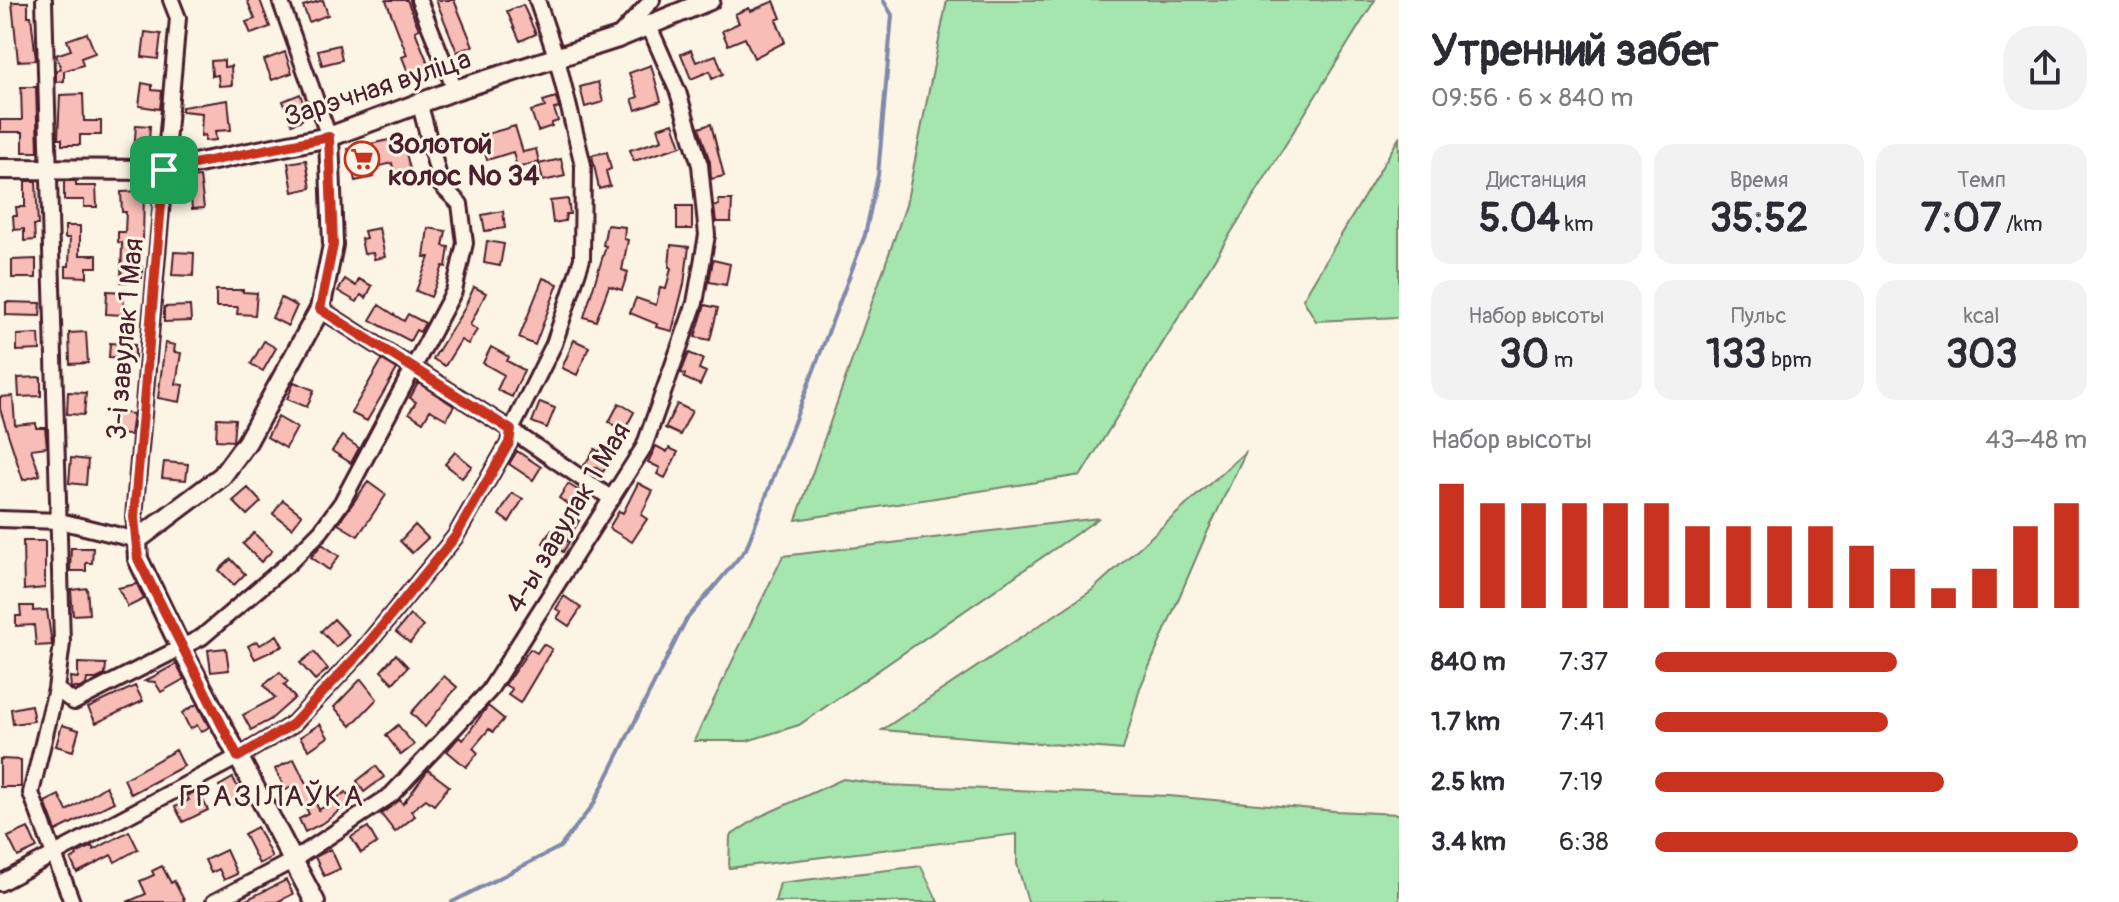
<!DOCTYPE html>
<html lang="ru">
<head>
<meta charset="utf-8">
<style>
  body { margin:0; font-family:Pangolin,sans-serif; background:#f2f2f3; color:#2b2b33; height:100vh; display:flex; flex-direction:column; font-size:30px; white-space:nowrap }
  * { box-sizing:border-box; margin:0 }
  p { font-size:26px; color:#7c7c81 }
  .icon { flex:none; width:44px; height:44px; fill:none; stroke:currentColor; stroke-width:2; stroke-linecap:round; stroke-linejoin:round }
  .map { position:relative; flex:1; overflow:hidden }
  .side { display:flex; flex-direction:column; background:#fff; width:720px }
  .side>* { flex:none }
  .pin { position:absolute; display:grid; place-items:center; width:68px; height:68px; color:#fff; margin:-34px; border-radius:16px; box-shadow:0 4px 12px #0006 }
  .round { display:grid; place-items:center; flex:none; width:84px; height:84px; border-radius:32px; background:#f2f2f3 }
  .head { display:flex; align-items:center; justify-content:space-between; height:136px; padding:0 32px }
  h1 { font-size:44px; font-weight:700; line-height:60px }
  .stats { display:grid; grid-template-columns:repeat(3,1fr); gap:12px; height:136px; padding:8px 32px }
  .stats div { display:grid; align-content:center; border-radius:20px; background:#f2f2f3; text-align:center }
  .stats b { font-size:40px; font-weight:700 }
  .stats small { font-size:22px; font-weight:400 }
  .stats p { font-size:22px }
  .chart { height:224px; padding:16px 32px }
  .chart p { display:flex; justify-content:space-between }
  .chart svg { width:100%; height:144px; margin-top:8px; stroke:#c8321e; stroke-width:6 }
  ul { padding:0 32px; list-style:none; font-size:26px }
  li { display:grid; grid-template-columns:128px 96px 1fr; align-items:center; height:60px }
  li i { height:20px; border-radius:10px; background:#c8321e }
  main { display:flex; flex:1; min-height:0 }
  .map>svg:first-child { display:block }
  .green { fill:#a5e5ae; stroke:#78826c; stroke-width:2 }
  .lines { fill:none; stroke-linecap:round; stroke-linejoin:round }
  .stream { stroke:#7f89a9; stroke-width:4 }
  .building { fill:#f8bdb6; stroke:#4a1f2b; stroke-width:2 }
  .minor-casing { stroke:#4a1f2b; stroke-width:20 }
  .tertiary-casing { stroke:#4a1f2b; stroke-width:24 }
  .minor { stroke:#fcf5e5; stroke-width:14 }
  .tertiary { stroke:#fcf5e5; stroke-width:18 }
  .route-casing { stroke:#fff; stroke-width:16 }
  .route { stroke:#c8321e; stroke-width:10 }
  .labels { text-anchor:middle; stroke-width:6; stroke-linejoin:round; paint-order:stroke }
  .street-label { font-size:28px; fill:#4a1f2b; stroke:#fcf5e5 }
  .poi-label { font-size:28px; font-weight:bold; fill:#4a1f2b; stroke:#fcf5e5; text-anchor:start }
  .neighbourhood-label { font-size:30px; letter-spacing:2px; fill:#4a1f2b; stroke:#fcf5e5 }
</style>
</head>
<body>
<main>
<div class="map">
<svg width="1399" height="902" viewBox="0 0 1399 902">
  <rect width="100%" height="100%" fill="#fcf5e5"/>
  <filter id="ink" filterUnits="userSpaceOnUse"><feTurbulence type="fractalNoise" baseFrequency=".0125" numOctaves="2"/><feDisplacementMap in="SourceGraphic" scale="16" xChannelSelector="R" yChannelSelector="G"/><feConvolveMatrix kernelMatrix="1 2 1 2 8 2 1 2 1" color-interpolation-filters="sRGB"/></filter>
  <g filter="url(#ink)">
    <path class="green" d="M947,0H1375L1081,475L796,520L906,205Z
      M1399,138V317L1316,321L1303,299Z
      M1246,451L1206,535L1140,688L1123,750L882,730L1091,591Z
      M1099,518L799,725L747,741H694L783,556Z
      M843,779L886,785L1169,796L1335,811L1399,814V902H1028L1017,864V834L729,868L730,836L759,817Z
      M921,866L938,902H775L780,883Z"/>
    <g class="lines">
      <path class="stream" d="M452,902L560,847L593,805L686,620L746,549L865,235L878,175L892,15L883,0"/>
    </g>
    <path class="building" d="M247,0H260L270,27L251,34L246,22L255,19Z
      M323,0L328,15L309,22L303,6Z
      M386,0H407L419,29L415,31L430,68L410,77L402,57L407,55Z
      M436,0H454L473,46L457,52Z
      M774,1L781,18L776,20L785,42L754,58L745,38L728,45L722,31L739,23L735,14L749,8L751,11Z
      M12,2H28V16H31L36,60L18,61Z
      M523,5L536,34L520,41L507,11Z
      M145,32L161,34L158,59L142,57Z
      M87,33L95,53L81,58L83,65L64,71V81L56,82V70L61,69L56,55L71,50L67,40Z
      M339,45L342,60L322,65L318,50Z
      M691,50L696,62L716,55L723,74L712,79L710,71L691,79L681,54Z
      M285,52L292,73L272,80L264,60Z
      M224,60V67L231,66L232,85L219,86L218,75L212,76L211,61Z
      M651,65L661,101L636,110L632,99L638,97L629,73Z
      M598,82L603,102L585,107L580,87Z
      M142,83L152,85V90L162,91L160,109L139,106Z
      M21,87H36L38,152H23V132H0V120H22Z
      M83,94L84,121H101V135H80V145H62V139H58L60,95Z
      M300,94L305,108L298,110L302,120L292,124L283,101Z
      M556,97L559,108L554,109L558,121L552,123V126L538,131L531,111L545,107L543,101Z
      M228,100L231,130L215,131L216,140L205,141V135L201,136L202,113L182,111V107Z
      M673,123L681,146L634,161L630,150L662,140L658,128Z
      M711,124L724,176L711,179L710,162L699,128Z
      M136,125L150,126L149,141H157L156,154L134,152Z
      M515,126L523,152L536,149L539,162L517,168L513,152L487,160L480,136Z
      M402,137L411,173L395,177L392,163L372,168L374,177L355,181L348,149Z
      M607,152L611,169L606,171L610,186L599,189L592,155Z
      M561,159L565,176L543,181L539,164Z
      M306,160L311,188L293,192L288,163Z
      M200,177L204,208L192,209L191,198L176,200L175,185L190,183L189,178Z
      M25,181H36L38,225H34L35,240L24,241V229L14,230L13,216H17L16,207H25Z
      M64,181H76V186H96L97,207H84V200H64Z
      M144,191L143,240H134L133,253V266L142,267V278H136V282H121L122,243L118,242V232H125L126,212H122L121,192Z
      M568,199L570,214H566L565,221L553,223L550,201Z
      M718,200H732L731,222H716L714,207L719,205Z
      M677,206H692V229H677Z
      M503,211L505,228L485,231L482,215Z
      M607,225L625,227L624,239L628,240L622,270L628,272L622,290L609,286L596,321L584,317L606,246L603,245Z
      M65,226H80V255H97V267H87V277L66,276V266H69L70,238H65Z
      M379,228L385,257L374,259L373,253L364,254L361,239L366,238L364,231Z
      M428,228L446,231L443,246L449,247L446,267L443,266L431,297L416,291L429,257H424Z
      M487,241L504,244L500,266L484,263Z
      M671,245L689,247L684,284L672,331L656,327L657,324L630,313L636,298L656,305L660,288L666,289L671,268L669,267Z
      M174,252L194,253L193,276L172,275Z
      M36,259V278H12V260Z
      M713,260L730,264L726,285L709,282Z
      M543,278L558,284L535,345L519,338Z
      M345,279L356,286L359,279L372,286L366,298L361,295L357,302L338,291Z
      M474,287L486,293L470,325L477,330L468,344L461,340L445,366L433,359L463,311Z
      M216,290H243V292L257,293L255,315L237,314L238,307H216Z
      M107,291L124,292L123,315L106,314Z
      M281,298L297,306L288,326L272,318Z
      M6,302L41,303L40,316L6,315Z
      M379,305L404,321L408,314L425,323L420,332L416,330L410,341L370,320Z
      M705,305L718,308L710,340L695,337Z
      M190,306L191,321L164,322V307Z
      M86,332L88,363L70,364L69,333Z
      M39,334L40,350L17,351V335Z
      M574,340L589,347L577,375L562,368Z
      M264,341L276,348L263,371L251,364Z
      M110,343L135,345V359L109,357Z
      M165,343L175,345L174,352L181,353L176,384L183,385L180,402L158,398Z
      M491,347L509,357L507,361L524,370L512,397L497,390L504,375L483,363Z
      M689,353L703,359L699,369L706,372L700,385L684,378L685,374L681,373Z
      M382,360L397,369L367,421L351,413Z
      M41,377V396L19,397L18,378Z
      M294,382L314,390L307,407L287,399Z
      M418,383L454,406L446,419L430,410L423,422L409,413L416,402L410,398Z
      M68,392L86,393L84,415L67,414Z
      M13,396L15,425L36,423V428H45L47,447L31,449L40,475L23,480L0,409V397Z
      M540,402L555,408L547,428L532,422Z
      M619,403L634,412L624,431L609,422Z
      M677,404L692,411L680,435L665,428Z
      M115,412L133,414L130,435L113,434Z
      M278,417L297,428L286,448L267,437Z
      M217,418L235,419L233,441L216,440Z
      M342,436L359,448L351,463L332,451Z
      M656,446L667,452L669,448L678,452L665,478L657,474L660,468L648,462Z
      M602,447L614,455L603,472L595,467L591,472L583,467L595,449L599,452Z
      M517,451L541,467L533,480L509,464Z
      M455,452L472,466L462,478L445,464Z
      M71,458L88,460L86,485L69,483Z
      M164,462L188,464L186,480L162,478Z
      M368,482L386,495L358,536L338,524Z
      M638,483L653,491L641,515L647,519L632,542L609,528L619,511L623,513Z
      M568,484L589,497L575,519L579,521L567,541L569,542L563,552L559,549L558,552L543,543L551,530L554,532L570,506L559,498Z
      M248,488L261,502L247,515L233,501Z
      M512,493L523,499L509,522L499,515Z
      M283,500L302,515L292,528L273,514Z
      M415,525L428,538L412,553L400,541Z
      M254,533L272,551L261,562L243,544Z
      M23,541H45V588L24,590Z
      M322,544L339,556L329,570L311,557Z
      M71,548H93L92,563H86V571H70Z
      M231,559L245,574L234,585L219,570Z
      M137,584L144,599L128,607L118,588Z
      M87,588L89,614L73,615L71,590Z
      M564,596L581,608L569,626L557,618L561,612L556,609Z
      M20,606H33V611L47,610L52,645L36,646L34,625L16,626V616H21Z
      M410,615L423,626L410,643L396,632Z
      M334,619L349,635L336,647L321,631Z
      M277,635L283,646L255,659L248,646L257,641L260,645Z
      M543,644L552,649L520,703L508,695L512,689L505,685L530,649L537,653Z
      M226,648L229,670L211,672L208,650Z
      M314,652L328,669L315,680L300,663Z
      M396,654L408,667L393,683L381,671Z
      M78,663L106,664L105,675L96,679H87L86,685L80,688H71L70,677L78,678Z
      M176,664L184,679L161,692L155,682L145,681Z
      M280,672L288,682L284,685L295,698L270,720L251,730L243,715L275,698L264,685Z
      M444,676L457,687L425,727L411,713Z
      M361,679L377,699L351,726L334,707Z
      M135,686L143,701L96,723L88,708Z
      M197,704L209,727L201,732L197,725L190,729L182,713Z
      M31,705L34,721L13,724L11,709Z
      M488,706L504,719L493,732L489,729L473,748L478,753L466,767L447,751L459,737L463,740Z
      M320,724L328,737L309,750L300,737Z
      M62,725L79,730L73,751L56,746Z
      M398,725L414,745L401,755L386,735Z
      M176,750L184,766L131,794L124,779Z
      M0,759L21,760V787H0Z
      M294,759L319,810L346,792L352,801L325,822L305,832L299,819L309,814L295,785L286,790L275,769Z
      M376,766L384,777L364,792L357,781Z
      M428,770L449,786L434,805L426,799L411,811L415,816L395,832L381,814L400,800L403,804Z
      M233,778L244,799L230,806L219,786Z
      M106,786L114,802L56,831L45,802L59,795L67,811Z
      M198,790L208,810L183,822L175,807L189,800L187,796Z
      M257,827L272,857L259,864L244,834Z
      M368,827L377,843L361,853L351,837Z
      M28,828L37,848L18,857L8,837Z
      M129,831L138,849L115,862L111,855L77,873L71,860L77,856L76,854L92,846L94,850Z
      M331,849L340,869L324,876L315,857Z
      M226,850L237,874L224,880L219,869L211,873L205,860Z
      M162,866L171,883L174,881L185,902H127L146,894L140,881L154,875L152,871Z
      M286,880L293,894L277,902H242Z"/>
    <g class="lines">
      <g class="minor-casing">
        <path id="minor" d="M44,0L62,643L56,689L31,793L72,902
          M280,0L329,137
          M419,0L455,90
          M618,37L652,0
          M320,309L511,430L612,499
          M0,519L60,521L137,540L134,517L178,18L171,0
          M56,689L74,702L202,637L289,563L321,531L342,502L454,291L465,243L460,204L441,185L420,105
          M0,883L238,757L293,724L361,652L455,537L509,443L511,430L554,344L582,259L583,165L557,59L537,0
          M214,902L292,861L391,795L489,691L644,447L695,303L707,235L700,165L678,92L649,26"/>
      </g>
      <g class="tertiary-casing">
        <path id="tertiary" d="M0,169L164,170L329,137L455,90L618,38L710,0
          M315,902L181,648L138,559L137,540L222,476L247,442L320,309L333,245L329,137"/>
      </g>
      <use href="#minor" class="minor"/>
      <use href="#tertiary" class="tertiary"/>
    </g>
  </g>
  <g class="lines" filter="url(#ink)">
    <g class="route-casing">
      <path id="route" d="M329,137L333,245L320,309L511,430L509,443L455,537L361,652L293,724L238,757L138,559L134,517L164,170Z"/>
    </g>
    <use href="#route" class="route"/>
  </g>
  <defs>
    <g id="supermarket-ring" transform="scale(1.8)"><circle r="9.5" fill="#fcf5e5" stroke="#c8321e" stroke-width="1.5"/><path d="M-6-5.5h2.5l.6 2H6L4.5 2H-2.5L-4.4-4H-6ZM-1.5 3.2a1.3 1.3 0 1 0 .1 0ZM3 3.2a1.3 1.3 0 1 0 .1 0Z" fill="#c8321e"/></g>
  </defs>
  <g fill-rule="evenodd">
    <use href="#supermarket-ring" x="362" y="159"/>
  </g>
  <g class="labels">
    <g class="street-label">
      <text transform="translate(377 87) rotate(-18)" y="10">Зарэчная вуліца</text>
      <text transform="translate(124 339) rotate(-85)" y="10">3-і завулак 1 Мая</text>
      <text transform="translate(567 517) rotate(-59)" y="10">4-ы завулак 1 Мая</text>
    </g>
    <g class="poi-label">
      <text x="388" y="153">Золотой<tspan x="388" dy="32">колос № 34</tspan></text>
    </g>
    <g class="neighbourhood-label">
      <text x="272" y="806">ГРАЗІЛАЎКА</text>
    </g>
  </g>
</svg>
<div class="pin" style="left:164px;top:170px;background:#1e9e55"><svg class="icon" aria-label="arrive" viewBox="0 0 24 24"><path d="M6 21V4h12l-3 4 3 4H6"/></svg></div>
</div>
<section class="side">
<div class="head"><div><h1>Утренний забег</h1><p>09:56 · 6 × 840 m</p></div><a class="round"><svg class="icon" aria-label="share" viewBox="0 0 24 24"><path d="M12 15V3M7 8l5-5 5 5M5 13v7h14v-7"/></svg></a></div>
<div class="stats">
<div><p>Дистанция</p><b>5.04<small> km</small></b></div>
<div><p>Время</p><b>35:52</b></div>
<div><p>Темп</p><b>7:07<small> /km</small></b></div>
</div>
<div class="stats">
<div><p>Набор высоты</p><b>30<small> m</small></b></div>
<div><p>Пульс</p><b>133<small> bpm</small></b></div>
<div><p>kcal</p><b>303</b></div>
</div>
<div class="chart"><p><span>Набор высоты</span>43–48 m</p>
<svg viewBox="0 0 160 44" preserveAspectRatio="none"><path d="M5 44V6M15 44V12M25 44V12M35 44V12M45 44V12M55 44V12M65 44V19M75 44V19M85 44V19M95 44V19M105 44V25M115 44V32M125 44V38M135 44V32M145 44V19M155 44V12"/></svg>
</div>
<ul>
<li><b>840 m</b>7:37<i style="width:56%"></i></li>
<li><b>1.7 km</b>7:41<i style="width:54%"></i></li>
<li><b>2.5 km</b>7:19<i style="width:67%"></i></li>
<li><b>3.4 km</b>6:38<i style="width:98%"></i></li>
</ul>
</section>
</main>
</body>
</html>
